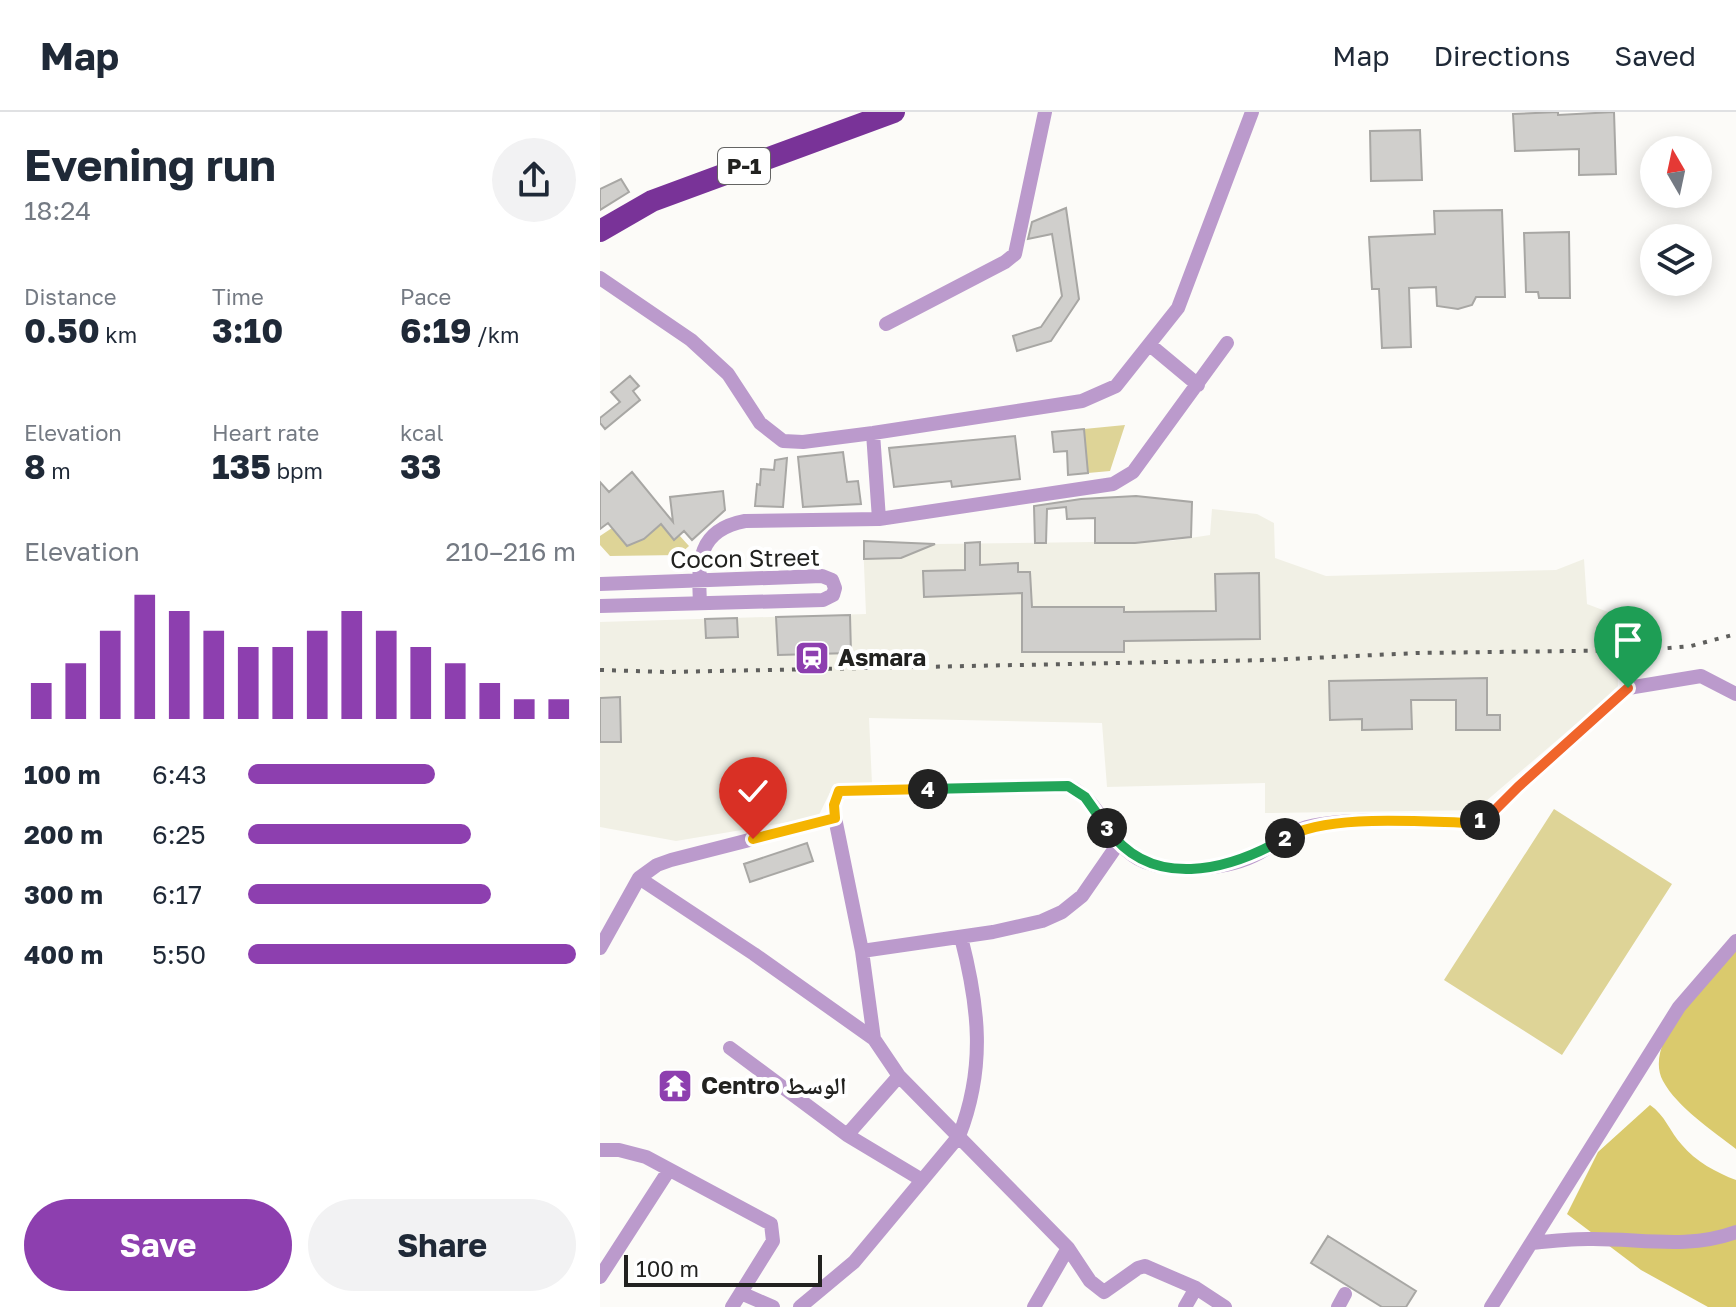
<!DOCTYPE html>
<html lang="en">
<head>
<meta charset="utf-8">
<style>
  body { margin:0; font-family:"Golos Text","Noto Naskh Arabic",sans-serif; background:#f2f2f3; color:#1f2937; height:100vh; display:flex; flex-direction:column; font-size:30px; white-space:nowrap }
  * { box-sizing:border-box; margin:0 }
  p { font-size:26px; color:#747a83 }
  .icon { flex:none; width:44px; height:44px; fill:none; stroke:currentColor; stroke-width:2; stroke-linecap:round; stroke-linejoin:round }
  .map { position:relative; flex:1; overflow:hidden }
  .drawer { display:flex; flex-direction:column; background:#fff; width:600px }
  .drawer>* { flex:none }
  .needle { width:52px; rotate:351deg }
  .buttons { position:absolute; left:1040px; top:24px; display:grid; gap:16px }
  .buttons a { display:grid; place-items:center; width:72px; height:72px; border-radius:50%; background:#fff; box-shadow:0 4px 20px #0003; font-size:40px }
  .scale { position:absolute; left:24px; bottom:20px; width:198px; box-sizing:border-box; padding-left:8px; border:4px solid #222220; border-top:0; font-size:22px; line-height:28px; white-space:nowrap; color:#222220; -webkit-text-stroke:6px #fff; paint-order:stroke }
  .pin { position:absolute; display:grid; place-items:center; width:68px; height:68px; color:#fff; margin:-82px -34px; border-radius:50% 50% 50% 0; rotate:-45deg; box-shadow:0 0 8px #0007 }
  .pin .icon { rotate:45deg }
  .km { position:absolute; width:40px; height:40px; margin:-20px; border-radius:50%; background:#222; color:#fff; font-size:22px; line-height:40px; text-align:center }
  .round { display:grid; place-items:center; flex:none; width:84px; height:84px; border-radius:42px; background:#f2f2f3 }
  .headline { display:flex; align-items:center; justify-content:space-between; height:136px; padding:0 24px }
  h1 { font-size:44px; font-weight:700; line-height:60px }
  .figures { display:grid; grid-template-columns:repeat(3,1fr); gap:12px; height:136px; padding:8px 24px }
  .figures div { display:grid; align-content:center }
  .figures b { font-size:34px; font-weight:700 }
  .figures small { font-size:22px; font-weight:400 }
  .figures p { font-size:22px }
  .chart { height:224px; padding:16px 24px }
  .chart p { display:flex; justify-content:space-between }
  .chart svg { width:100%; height:144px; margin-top:8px; stroke:#8d3faf; stroke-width:6 }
  .action { display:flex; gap:16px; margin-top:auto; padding:16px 24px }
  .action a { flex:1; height:92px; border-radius:48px; background:#8d3faf; color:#fff; font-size:32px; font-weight:700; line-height:92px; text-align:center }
  .action a+a { background:#f2f2f3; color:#1f2937 }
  ul { padding:0 24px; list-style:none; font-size:26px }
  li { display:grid; grid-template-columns:128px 96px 1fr; align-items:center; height:60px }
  li i { height:20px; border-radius:10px; background:#8d3faf }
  header { display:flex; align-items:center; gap:48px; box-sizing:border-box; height:112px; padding:0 40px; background:#fff; border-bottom:2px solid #e0e1e3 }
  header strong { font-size:38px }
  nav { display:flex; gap:44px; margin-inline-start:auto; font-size:28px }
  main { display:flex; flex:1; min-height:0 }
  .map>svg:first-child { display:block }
  .built { fill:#f1f0e5 }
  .green { fill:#ded497 }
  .forest { fill:#daca6d }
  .building { fill:#d0cfcc; stroke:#a8a7a4; stroke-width:2 }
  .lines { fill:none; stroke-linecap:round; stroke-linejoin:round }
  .minor { stroke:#bb9acc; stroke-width:14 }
  .trunk { stroke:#793398; stroke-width:22 }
  .rail { stroke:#5f5f5d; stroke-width:4; stroke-dasharray:4 8; stroke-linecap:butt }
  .split-1-casing { stroke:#fff; stroke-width:16 }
  .split-2-casing { stroke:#fff; stroke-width:16 }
  .split-3-casing { stroke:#fff; stroke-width:16 }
  .split-4-casing { stroke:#fff; stroke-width:16 }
  .split-5-casing { stroke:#fff; stroke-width:16 }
  .split-1 { stroke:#f0652b; stroke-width:10 }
  .split-2 { stroke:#f5b400; stroke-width:10 }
  .split-3 { stroke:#22a559; stroke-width:10 }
  .split-4 { stroke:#22a559; stroke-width:10 }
  .split-5 { stroke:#f5b400; stroke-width:10 }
  .labels { text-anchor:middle; stroke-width:8; stroke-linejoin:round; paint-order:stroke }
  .shield { fill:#fff; stroke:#646463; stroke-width:2 }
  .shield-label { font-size:22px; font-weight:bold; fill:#222220 }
  .street-label { font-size:24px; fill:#222220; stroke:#fff }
  .poi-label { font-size:24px; font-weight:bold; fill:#222220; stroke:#fff; text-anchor:start }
</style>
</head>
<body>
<header>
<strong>Map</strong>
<nav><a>Map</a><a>Directions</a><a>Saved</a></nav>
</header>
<main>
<section class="drawer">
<div class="headline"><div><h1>Evening run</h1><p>18:24</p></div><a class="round"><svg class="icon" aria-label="share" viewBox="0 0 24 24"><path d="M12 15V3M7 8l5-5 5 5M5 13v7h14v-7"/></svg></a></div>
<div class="figures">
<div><p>Distance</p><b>0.50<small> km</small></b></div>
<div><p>Time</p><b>3:10</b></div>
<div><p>Pace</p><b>6:19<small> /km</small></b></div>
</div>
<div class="figures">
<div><p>Elevation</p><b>8<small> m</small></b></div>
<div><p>Heart rate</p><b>135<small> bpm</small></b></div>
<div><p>kcal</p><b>33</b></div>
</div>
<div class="chart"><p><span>Elevation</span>210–216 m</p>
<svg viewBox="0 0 160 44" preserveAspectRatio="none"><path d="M5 44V33M15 44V27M25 44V17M35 44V6M45 44V11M55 44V17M65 44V22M75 44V22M85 44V17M95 44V11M105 44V17M115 44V22M125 44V27M135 44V33M145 44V38M155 44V38"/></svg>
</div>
<ul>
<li><b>100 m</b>6:43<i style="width:57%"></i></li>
<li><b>200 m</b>6:25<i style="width:68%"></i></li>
<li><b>300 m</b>6:17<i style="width:74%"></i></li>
<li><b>400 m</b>5:50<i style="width:100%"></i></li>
</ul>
<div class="action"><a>Save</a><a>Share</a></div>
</section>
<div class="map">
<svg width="1136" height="1195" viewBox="0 0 1136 1195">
  <rect width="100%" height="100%" fill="#fcfbf8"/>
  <path class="built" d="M612,397L657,402L674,411L675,446L726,464L956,458L984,447L987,492L1016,503L1018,576L885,690L884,698L665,701V671L507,675L502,611L269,606L272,672H234L218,705L76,729L0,715V510L266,502L263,429L335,432L570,429L610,423Z"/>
  <path class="green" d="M525,313L510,359L488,361L484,317Z
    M61,412L74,428L79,423L89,434L79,443L10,444L0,433V424L12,416L27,433L44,427Z
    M954,697L1072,772L962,943L844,868Z"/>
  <path class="forest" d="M1136,833V1037C1113,1019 1077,995 1063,969C1041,929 1112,862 1136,833Z
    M1050,993C1065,1003 1070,1020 1082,1033C1095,1049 1117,1061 1136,1068V1195H1108L1041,1158L967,1102L998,1040Z"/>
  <path class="building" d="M958,0V3L1014,0L1016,62L979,63V37L915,39L913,2Z
    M820,18L822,68L771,69L770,19Z
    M21,67L29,80L0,98V77Z
    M466,96L479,187L451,229L417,239L413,224L441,215L462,184L452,122L428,127L432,110Z
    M902,98L905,185H876L872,193L858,197L837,194L836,175L809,176L811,235L782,236L779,177H772L769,125L835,122L834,99Z
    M969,120L970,186H939L938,180H926L924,121Z
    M30,264L39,274L33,279L40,288L5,317L0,311V306L20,290L11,280Z
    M484,317L488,361L468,363L467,339L454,340L452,320Z
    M415,324L420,367L352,375L351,369L294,375L289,336Z
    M243,340L247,370L258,369L261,392L203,395L198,345Z
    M187,346L183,395L155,394L157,372L160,373L161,357L174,358L175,348Z
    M32,360L73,410L70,385L123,379L125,398L92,428L84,419L74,428L61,412L44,427L27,434L8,411L0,417V370L9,380Z
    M536,384L592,390L591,425L535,431H495V406L467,407L466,395L447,397L446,431H435L434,394L481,387Z
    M264,429L335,432L301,446L264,447Z
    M380,430V453L418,451V460H430L432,495H524V500L616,499L615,462L659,461L660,527L524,529V540H422V481L324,485L323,459L365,458V431Z
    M250,503L251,541L178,543L176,505Z
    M137,506L138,525L106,526L105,507Z
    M887,566V603H900V618H856V588H811L812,617L762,618V607L730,608L729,569Z
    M20,585L21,630H0V586Z
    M207,731L213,749L150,770L144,752Z
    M728,1124L816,1179L806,1195H782L711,1151Z"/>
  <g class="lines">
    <path class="minor" d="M0,166L91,228L128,262L160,311L183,329L203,330L273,321L482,289L516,274L578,196L652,0
      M286,212L405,150L415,142L445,0
      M550,233L598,273
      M273,321L279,407
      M0,472L222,464L232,468L235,476L233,483L223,488L0,494
      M100,491C98,450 97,418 145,409L279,407L513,372L533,360L627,231
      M235,706L234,693L239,679L468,674C503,688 508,736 545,750C576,762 630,757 659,741C674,733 690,720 707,715C752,704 826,710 873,711L890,703L918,675L1028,576L1101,564L1136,582
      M39,766L57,753L71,748L235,706L262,839L274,927
      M0,836L39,766L154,842L274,927L299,964L468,1136L490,1169L504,1180L538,1156L545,1154L596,1176L625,1195
      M262,839L393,820L442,809L462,800L482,784L518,732
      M130,936L247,1023L322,1068
      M247,1023L299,964
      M0,1038H19L46,1045L171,1112L173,1129L132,1195
      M932,1131C951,1129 970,1127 988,1127C1039,1126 1087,1138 1136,1120
      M0,1165L69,1058
      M141,1181L173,1195
      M200,1195L254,1150L359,1024C386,955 379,895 361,825
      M434,1195L468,1136
      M585,1195L596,1176
      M738,1195L745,1182
      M891,1195L1079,895L1136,829"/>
    <path class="trunk" d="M0,119L52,89L294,0"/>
    <path class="rail" d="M0,558L66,560L669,548L817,541L1047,538L1091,534L1136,522"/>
  </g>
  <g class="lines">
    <g class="split-1-casing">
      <path id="split-1" d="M880,708L890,703L918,675L1028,576"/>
    </g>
    <g class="split-2-casing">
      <path id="split-2" d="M685,726C728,701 822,710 873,711L880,708"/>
    </g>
    <g class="split-3-casing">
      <path id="split-3" d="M507,716C551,779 628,759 685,726"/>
    </g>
    <g class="split-4-casing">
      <path id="split-4" d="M328,677L468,674L485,685L507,716"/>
    </g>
    <g class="split-5-casing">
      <path id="split-5" d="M153,727L235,706L234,693L239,679L328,677"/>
    </g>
    <use href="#split-1" class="split-1"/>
    <use href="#split-2" class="split-2"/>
    <use href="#split-3" class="split-3"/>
    <use href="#split-4" class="split-4"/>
    <use href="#split-5" class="split-5"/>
  </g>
  <defs>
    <g id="station-square" transform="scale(1.8)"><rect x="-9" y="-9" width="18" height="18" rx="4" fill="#8d3faf" stroke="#fff"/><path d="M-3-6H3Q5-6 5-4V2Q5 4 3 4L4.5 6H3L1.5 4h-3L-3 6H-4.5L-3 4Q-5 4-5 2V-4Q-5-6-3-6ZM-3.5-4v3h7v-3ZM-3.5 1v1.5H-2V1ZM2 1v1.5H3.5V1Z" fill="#fff"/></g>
    <g id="temple-square" transform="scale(1.8)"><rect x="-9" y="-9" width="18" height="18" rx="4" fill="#8d3faf" stroke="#fff"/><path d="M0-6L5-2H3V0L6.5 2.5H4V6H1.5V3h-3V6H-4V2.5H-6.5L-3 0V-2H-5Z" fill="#fff"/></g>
  </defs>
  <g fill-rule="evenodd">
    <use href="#station-square" x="212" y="546"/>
    <use href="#temple-square" x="75" y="974"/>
  </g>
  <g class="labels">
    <rect class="shield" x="118" y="36" width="52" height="36" rx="6"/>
    <g class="shield-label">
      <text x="144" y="62">P-1</text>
    </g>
    <g class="street-label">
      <text transform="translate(145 447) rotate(-1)" y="8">Cocon Street</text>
    </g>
    <g class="poi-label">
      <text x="238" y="554">Asmara</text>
      <text x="101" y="982">Centro الوسط</text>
    </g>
  </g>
</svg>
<div class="buttons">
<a><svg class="needle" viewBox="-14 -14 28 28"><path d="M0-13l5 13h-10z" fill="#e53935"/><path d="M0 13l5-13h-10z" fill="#747a83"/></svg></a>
<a><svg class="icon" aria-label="layers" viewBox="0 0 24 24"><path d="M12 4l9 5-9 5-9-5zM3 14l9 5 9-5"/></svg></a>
</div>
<div class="scale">100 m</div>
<div class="pin" style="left:1028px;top:576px;background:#1e9e55"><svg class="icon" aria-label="arrive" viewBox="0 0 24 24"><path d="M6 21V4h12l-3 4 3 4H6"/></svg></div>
<div class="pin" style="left:153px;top:727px;background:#d93025"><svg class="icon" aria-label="check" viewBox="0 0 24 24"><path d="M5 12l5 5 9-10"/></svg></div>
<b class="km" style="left:880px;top:708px">1</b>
<b class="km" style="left:685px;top:726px">2</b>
<b class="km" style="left:507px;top:716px">3</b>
<b class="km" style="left:328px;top:677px">4</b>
</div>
</main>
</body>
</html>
